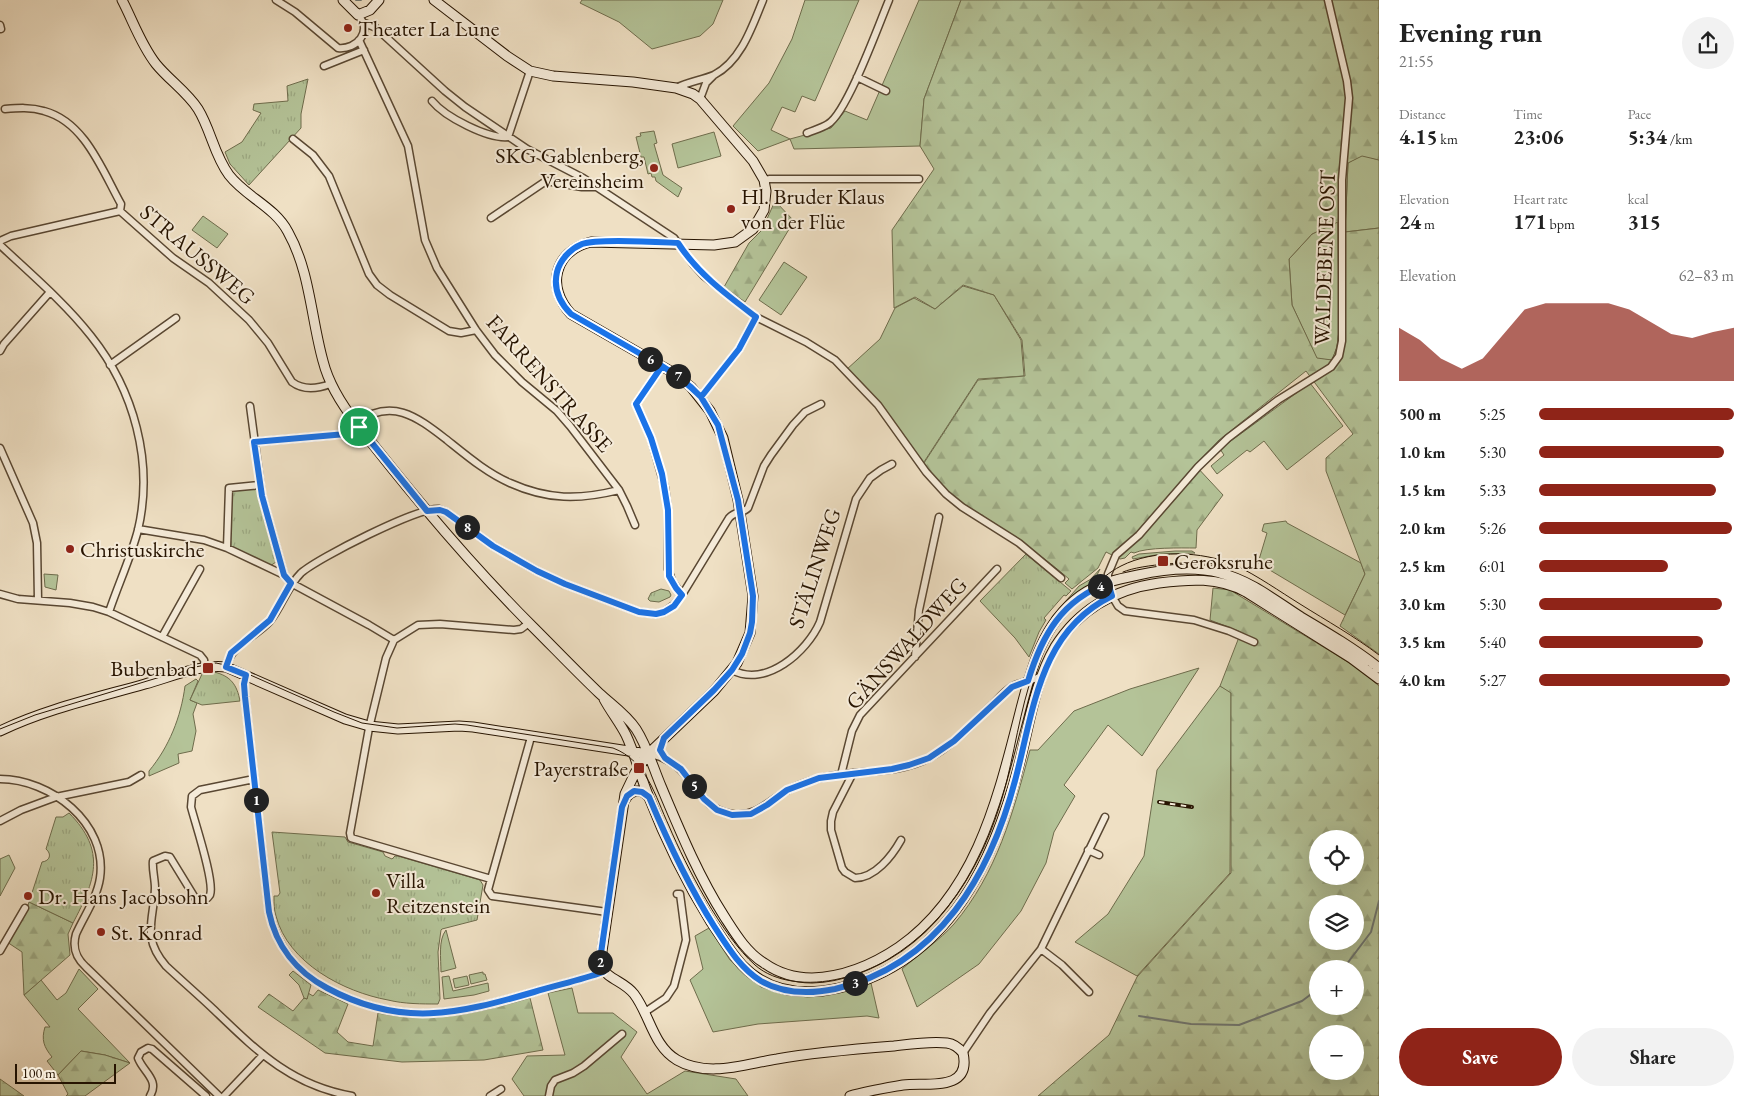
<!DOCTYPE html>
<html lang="en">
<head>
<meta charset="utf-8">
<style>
  body { margin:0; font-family:"EB Garamond",serif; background:#f2f2f2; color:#222; height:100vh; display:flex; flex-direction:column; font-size:19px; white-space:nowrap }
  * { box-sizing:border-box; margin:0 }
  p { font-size:16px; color:#767676 }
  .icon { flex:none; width:28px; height:28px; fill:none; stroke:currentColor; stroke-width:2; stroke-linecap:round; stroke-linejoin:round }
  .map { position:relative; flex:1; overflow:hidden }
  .panel { display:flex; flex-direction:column; background:#fff; width:375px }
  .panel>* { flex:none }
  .fabs { position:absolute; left:1309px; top:830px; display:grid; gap:10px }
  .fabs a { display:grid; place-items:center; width:55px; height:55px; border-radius:50%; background:#fff; box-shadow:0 5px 20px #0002; font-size:25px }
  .scale { position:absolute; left:15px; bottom:12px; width:101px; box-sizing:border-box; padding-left:5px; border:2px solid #271401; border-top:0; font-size:14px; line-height:18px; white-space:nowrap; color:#271401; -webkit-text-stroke:4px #f5ebd9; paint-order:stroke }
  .pin { position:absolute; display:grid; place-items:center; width:42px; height:42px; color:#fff; margin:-21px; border:2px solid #fff; border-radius:50%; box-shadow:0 1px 5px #0007 }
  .km { position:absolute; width:25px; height:25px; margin:-12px; border-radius:50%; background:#222; color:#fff; font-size:14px; line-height:25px; text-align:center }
  .round { display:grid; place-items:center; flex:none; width:52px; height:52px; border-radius:26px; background:#f2f2f2 }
  .overview { display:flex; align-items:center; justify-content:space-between; height:85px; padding:0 20px }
  h1 { font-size:28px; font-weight:700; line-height:38px }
  .figures { display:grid; grid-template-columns:repeat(3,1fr); gap:8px; height:85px; padding:5px 20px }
  .figures div { display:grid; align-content:center }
  .figures b { font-size:21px; font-weight:700 }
  .figures small { font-size:14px; font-weight:400 }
  .figures p { font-size:14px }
  .chart { height:140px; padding:10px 20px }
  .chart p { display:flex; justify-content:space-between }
  .chart svg { width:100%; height:90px; margin-top:5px; fill:#8f2418; opacity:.7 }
  .button { display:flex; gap:10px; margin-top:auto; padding:10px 20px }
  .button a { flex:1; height:58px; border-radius:30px; background:#8f2418; color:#fff; font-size:20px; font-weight:700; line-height:58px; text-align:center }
  .button a+a { background:#f2f2f2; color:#222 }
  ul { padding:0 20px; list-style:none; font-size:16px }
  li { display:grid; grid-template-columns:80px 60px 1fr; align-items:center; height:38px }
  li i { height:12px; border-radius:6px; background:#8f2418 }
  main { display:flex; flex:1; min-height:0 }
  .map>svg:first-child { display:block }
  .green { fill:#b4c398; stroke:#6e6c4c }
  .forest { fill:url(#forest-firs); stroke:#6e6c4c; fill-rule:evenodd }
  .park { fill:url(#park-tufts); stroke:#6e6c4c }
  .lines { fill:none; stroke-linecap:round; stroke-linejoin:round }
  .stream { stroke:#707873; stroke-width:2 }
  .street-casing { stroke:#594732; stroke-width:9 }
  .secondary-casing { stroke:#271401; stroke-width:11 }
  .street { stroke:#f5ebd9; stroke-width:6 }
  .secondary { stroke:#f5ebd9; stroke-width:9 }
  .tram { stroke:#271401; stroke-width:1 }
  .rail-casing { stroke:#271401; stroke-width:4 }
  .rail { stroke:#f5ebd9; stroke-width:2; stroke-dasharray:5.5; stroke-linecap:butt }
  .route-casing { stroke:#fff; stroke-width:10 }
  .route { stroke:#1a73e8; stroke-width:6 }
  .poi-dot { fill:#8f2418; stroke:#f5ebd9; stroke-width:2 }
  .labels { text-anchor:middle; stroke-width:4; stroke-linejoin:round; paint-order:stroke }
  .poi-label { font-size:22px; fill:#271401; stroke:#f5ebd9; text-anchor:start }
  .street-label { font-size:22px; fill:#271401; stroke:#f5ebd9 }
</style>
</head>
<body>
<main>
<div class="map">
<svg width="1379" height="1096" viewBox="0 0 1379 1096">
  <defs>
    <pattern id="forest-firs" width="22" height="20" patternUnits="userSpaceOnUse" patternTransform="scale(1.25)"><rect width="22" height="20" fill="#b4c398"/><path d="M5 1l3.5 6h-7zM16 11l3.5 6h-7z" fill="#9ba781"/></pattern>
    <pattern id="park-tufts" width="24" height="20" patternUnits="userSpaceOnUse" patternTransform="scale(1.25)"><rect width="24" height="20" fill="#b4c398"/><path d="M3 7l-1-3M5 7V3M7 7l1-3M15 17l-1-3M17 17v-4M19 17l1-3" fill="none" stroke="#9ba781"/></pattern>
  </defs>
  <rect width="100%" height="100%" fill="#efe0c4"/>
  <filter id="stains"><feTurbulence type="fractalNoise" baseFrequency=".004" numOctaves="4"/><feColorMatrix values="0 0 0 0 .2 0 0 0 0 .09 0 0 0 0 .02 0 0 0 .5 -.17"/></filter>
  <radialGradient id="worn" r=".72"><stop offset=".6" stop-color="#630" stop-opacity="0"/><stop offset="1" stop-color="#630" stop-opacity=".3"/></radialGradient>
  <path class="green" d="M582,0H723L713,24L700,36L652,49L619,22L580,3Z
    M805,0H859L815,101L802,96L795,112L782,107L771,130L790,139L831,128L845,111L867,120L919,0H961L924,99L920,146L794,149L790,139L758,151L733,126L769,83L792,39Z
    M654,131L657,143L654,144L663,175L682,188L678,197L656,181L655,177H652L651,173L648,174L644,157H641L636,137L641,136L640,133Z
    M714,132L721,156L678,168L672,144Z
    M1362,155L1379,160V228L1345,232L1348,163Z
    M203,216L228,234L217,248L192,230Z
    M1338,221L1339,330L1337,347L1332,360L1317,359L1292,305L1289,259L1312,234Z
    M784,262L807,277L781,315L759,300Z
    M963,286L994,295L1021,340L1024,376L978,379L922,465L880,403L846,370L880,339L895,308L914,298L935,309Z
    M1310,383L1343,426L1287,470L1264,441L1250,452L1247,450L1217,474L1211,466L1224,455L1220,449Z
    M1286,521L1287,523L1361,563L1365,574L1345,615L1258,563L1267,533L1262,531L1264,524Z
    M1175,551H1192L1195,553L1161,554L1133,559L1132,557L1139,554Z
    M1100,569L1093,583L1080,591L1052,619L1051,618L1079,586L1091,579Z
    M44,574L58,575L56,590L45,587Z
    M1199,668L1142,756L1108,725L1064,785L1075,796L1054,832L1046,863L1021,911L979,964L917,1007L902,969C918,955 941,939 954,924C997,873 1013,813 1030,750H1038L1074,711L1130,689Z
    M196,679L198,681L190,700L197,703L193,714L196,731L192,751L178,754L179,763L149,776V771C169,747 181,717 185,686Z
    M1220,686L1231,692L1230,873L1137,976L1075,942L1108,914L1144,856L1157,770Z
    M9,855L15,868L0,896V859Z
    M709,928L730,960L761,987L787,995L824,996L871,983L879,1018L867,1016L758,1024L713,1032L690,980L703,969L695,936Z
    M446,930L456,968L441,972C441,959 438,940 446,930Z
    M79,969L98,989L78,1009L130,1063L105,1055L81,1051L58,1075L47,1061L52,1057C44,1047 41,1040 45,1027H50L24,995L41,980L57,1000L66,993Z
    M483,972V974H485L487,980L471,984L469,975Z
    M449,976L453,991L488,983L489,991L474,995L444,999L442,977Z
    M467,976L469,985L455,988L453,979Z
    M572,988L578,1013H613L637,1032L621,1057L647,1094L685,1071L736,1079L748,1096H524L512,1079L527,1056L565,1055L548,993Z"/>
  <path class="forest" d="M961,0H1379V160L1362,156L1348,163L1345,232L1379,228V654L1340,626L1365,574L1326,471V458L1353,434L1306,371L1219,440L1195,465L1223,495L1197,530L1196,548C1181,548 1147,547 1134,553L1131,552L1125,558L1120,559L1106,552L1098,568L1072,589L1065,583L1069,579C1045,558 1020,541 994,523C963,503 945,495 924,463L978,380L1025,376L1022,340L994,295L963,285L935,309L915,297L894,308L892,230L934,169L920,146L924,99ZM1338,222L1339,330L1337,347L1332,360L1317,358L1292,305L1289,259L1312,234Z
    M775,201L794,221L745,302L724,287L749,243L762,230Z
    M1213,588L1230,590L1361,670L1379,686V1096H1038L1109,1035L1137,977L1231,873V693L1220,686L1241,632L1210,620ZM1318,839H1355V876H1318ZM1318,904H1355V941H1318ZM1318,969H1355V1006H1318ZM1318,1034H1355V1071H1318Z
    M29,902L73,923L68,934L70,955L24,995L22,952L7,942L27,909Z
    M318,990L348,1004L337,1032L348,1042L373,1046L378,1013C433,1024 477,1013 530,998L543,1050L484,1060L402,1062L325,1053L258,1007L269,994L293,1011L304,998L307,999L308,993L313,996Z
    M81,1051L105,1055L130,1063L85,1096H66L68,1094L58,1075Z
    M0,1079L24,1096H0Z"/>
  <path class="park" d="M308,79L301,114V128L249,185L230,164L225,152L242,142L261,113L253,110L254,104L288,101L287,86Z
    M260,485L279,560L267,568L227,548L229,488Z
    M1026,554L1071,591L1066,596L1064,595L1044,618L1046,620L1039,632L1029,657L1015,638L980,601Z
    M661,589L669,591L671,595L670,597L659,602L650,601L648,599L651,593Z
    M214,672C231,676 237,685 240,701L202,705L190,700L202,674Z
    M69,813C107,851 95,881 73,923L29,902L42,862C50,861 52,854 46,849L56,817H63Z
    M272,832L345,837L348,842L383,852L385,856L392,859L395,856H398L480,880L483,885L477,920L442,929L441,930L438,952L440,999L438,1004C422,1004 404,1004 388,1000C344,992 288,963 276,916C274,910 274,903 274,896H278L280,893Z
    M293,971L311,985L307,999L304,998L299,985L289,975Z"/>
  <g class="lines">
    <path class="stream" d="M356,0H361
      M1343,969L1371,932L1379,901
      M1139,1016L1191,1024L1239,1025L1302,1001L1318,989"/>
    <g class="street-casing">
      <path id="street" d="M276,0L295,12L338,48C357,50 373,31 358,15
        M365,23L376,28L445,91L465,107L527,149L583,178L674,238L694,265L704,276L756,317L806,342L835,360L878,405L926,472L946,494L962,507L1019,543L1061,578
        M0,25L1,29
        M359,40L408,146L425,240L437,268L476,330L495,355L522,382L557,411L570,426L619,490L627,506L635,525
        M324,66L364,50
        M857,77L886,91
        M676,88C688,82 702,80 714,75C741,61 752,27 763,0
        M700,99L706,83L713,76
        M432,101C445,117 488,139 508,137L530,71
        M5,109C18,108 31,107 44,111C85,122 102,170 121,204L120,211L173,258L209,283L249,320L268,343L292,382C304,391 317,389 330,384
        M807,133C814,130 822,128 828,124C847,113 879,24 889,0
        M293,139L313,155L329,176L369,274L377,285L390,295L449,331L461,333L476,330
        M764,180L770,179H919
        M491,218L546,181L582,187H596
        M0,241L11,236L120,211
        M0,245C31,274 65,303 91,336C134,390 154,462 138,530C131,557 118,585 109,612
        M0,351L4,344L50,292
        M110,365L176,318
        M662,366L636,404L651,438L665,488L668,510V569L672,581L682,595
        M701,397L739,349L756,317
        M250,406L262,496L284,575
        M356,423C392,397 417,417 447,440C467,456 487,473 510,483C548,500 579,500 619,490
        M254,442L346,434L359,427
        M0,448L33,523L37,543L38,600
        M138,529L204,540L227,548L284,575L291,583L369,625L394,640
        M227,548L229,488L260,485
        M0,594L18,599L70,603L93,607L109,612L200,655L204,660L205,667
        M529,623L521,629L514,630L440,624L418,625L394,640L386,658L369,728L350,833L351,838L491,879L488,890L492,896L607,912
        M162,637L200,569
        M1254,642L1229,631L1194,620L1125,611L1118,606L1112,596L1108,583V574L1116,555L1139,535L1198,467L1228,438L1278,400L1331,367L1339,356L1342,341V180L1349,98L1347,81L1328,0
        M915,657L919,610L939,517
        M226,667C232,643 255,638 270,621C282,606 287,587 301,573C318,558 418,507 439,509C440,510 444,511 446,512L493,546L537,571L565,584L639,612L656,614L664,612L674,605L682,595L729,518C736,510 742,514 748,508L764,466L771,455L793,425L805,412L821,404
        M732,670C766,688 807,652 820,622L856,499L870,478L881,470L892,464
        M246,675L244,685L245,697L269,912C277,946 297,972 327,988C402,1028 457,1014 534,992C557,985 581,980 603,972
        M648,754C696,761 691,808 732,814C754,818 768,802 786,791C793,787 802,784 810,781C848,768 893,777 929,758C954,745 973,723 993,704C999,698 1006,690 1013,686C1022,682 1033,680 1042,676
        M853,773L833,812L831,821V830L842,868L845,872L855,878C875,878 892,856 901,840
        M841,775L852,731L860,715L997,569
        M0,779C50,779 108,823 100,878C97,898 84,916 76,934C72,948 76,958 86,967L219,1096
        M254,779L200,790L192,796L191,807C195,823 215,882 210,895C207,900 202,902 197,901L170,857L165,856L153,861C152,869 155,879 155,888C154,920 141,937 166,966C181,980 196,993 211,1007C255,1049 289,1085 352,1096
        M0,821L21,810L56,797L129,782L141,775
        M1088,850L1099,855
        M491,879L531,737
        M1041,949L1062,965L1089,992
        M0,951L25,908
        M645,1012L666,998L674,986L686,940L680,894H677
        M963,1053L990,1013L1041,949L1105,817
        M150,1096C160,1080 143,1072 138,1058L141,1052L148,1048L152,1049L206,1096
        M224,1096L263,1055
        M490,1096L501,1089
        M549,1096L551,1086L555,1080L573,1073L584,1066L622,1034"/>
    </g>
    <g class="secondary-casing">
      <path id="secondary" d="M122,0C133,21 141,45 156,64C169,80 187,92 198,109C211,130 214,155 229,175C246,197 275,207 288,232C310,271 311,318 323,361C329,385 342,405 357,424C412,495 470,564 533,627C555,649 577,672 599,693C612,705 626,714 636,729C647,746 653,767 661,786C680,831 698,875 724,916C735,933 746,952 764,963C778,973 795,978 812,978C843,977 874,964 899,947C973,895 996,806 1017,724C1029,678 1039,626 1080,596C1096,584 1118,579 1138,575C1165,569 1193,566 1220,573C1250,580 1276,601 1301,617C1328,633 1355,649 1379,668
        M343,0L358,15
        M434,0L507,56L530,71L553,76L633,82L676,88L693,94L700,99L753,161L764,180L766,191L764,210L753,229L735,242L714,245L591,242C554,251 546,287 571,314L672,372L691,387L710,411L723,438L738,500L753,596L750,633L737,663L714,691L648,754L635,773L625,794L600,965C608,980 624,981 634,994C650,1015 653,1046 677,1060C708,1078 745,1064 777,1059C816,1052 855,1049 894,1046C911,1044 930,1041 947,1043C954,1044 959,1048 963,1053C972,1093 925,1082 903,1085C886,1088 867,1091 850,1096
        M358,15L370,10L379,0
        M604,699C611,712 620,723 626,735C635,754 640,775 648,795C665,839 686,882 711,922C721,936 730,952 742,965C768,992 803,996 839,988C950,962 996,858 1021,757C1030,721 1036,679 1055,647C1079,609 1116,589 1159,583C1190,579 1218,577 1246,592L1351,658L1379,679
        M0,731C46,709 96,698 145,684C171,677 199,664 226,667L345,719L369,726L398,729L459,726L473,727L648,754
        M625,800C630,790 640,788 648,796"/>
    </g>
    <use href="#street" class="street"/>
    <use href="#secondary" class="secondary"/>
    <path class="tram" d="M1123,572C1142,564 1193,561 1214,564
      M0,729L35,715L190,668L216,663L230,666L334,712L362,723L397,728L455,724L467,725L613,748C647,761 655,796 669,826C686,866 722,936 755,965C765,974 779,979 792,981C824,986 859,976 887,960C953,921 989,852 1007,780C1017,739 1023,694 1040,655C1051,630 1068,609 1089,591C1099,581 1109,572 1121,566C1154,549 1202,551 1235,565C1258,576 1279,591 1300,604C1327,621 1354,636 1379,655"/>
    <g class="rail-casing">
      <path id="rail" d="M1159,802L1192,807"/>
    </g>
    <use href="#rail" class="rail"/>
  </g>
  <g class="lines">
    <g class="route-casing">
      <path id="route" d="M359,427L346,434L254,442L262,496L284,575L291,583L270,620L231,653L226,667L246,675L244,684L245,697L269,912C276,946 297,972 327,988C401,1028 458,1014 534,992C557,985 581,980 603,972L600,965V960L622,807L627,796L634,791L642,792L649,797C668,842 688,885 714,926C727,946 740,968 761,981C784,994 810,994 835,989C939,965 991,874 1016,777C1034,708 1040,631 1112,596L1108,583C1062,600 1042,635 1028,681L1012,687L954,741L929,758L909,765L892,769L819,778L787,790L767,805L751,814L732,815L717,810L704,799L681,769L665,758L660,750L664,738L714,690L732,670L742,654L750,633L752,622L753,596L738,500L718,425L701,397L691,387L672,372L571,314C560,303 553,289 557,272C560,260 570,249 582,244C598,238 658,242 678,243C698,274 727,295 756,317L739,349L701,397C689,385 677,375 662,366L636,404L651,438L662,474L668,510L669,576L676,588L682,595L674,606L664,612L656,614L639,612L565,584L537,571L493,546L446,512L440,510L427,511L359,427"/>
    </g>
    <use href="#route" class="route"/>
  </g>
  <g class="poi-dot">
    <circle cx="348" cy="28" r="5"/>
    <circle cx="654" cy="168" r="5"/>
    <circle cx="731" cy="209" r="5"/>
    <circle cx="70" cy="549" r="5"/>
    <rect x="1157" y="555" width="12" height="12" rx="2.5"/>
    <rect x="202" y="662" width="12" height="12" rx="2.5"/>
    <rect x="633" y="762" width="12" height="12" rx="2.5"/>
    <circle cx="376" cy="893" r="5"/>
    <circle cx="28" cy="896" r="5"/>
    <circle cx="101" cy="932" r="5"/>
  </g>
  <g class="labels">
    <g class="poi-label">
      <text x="358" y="36">Theater La Lune</text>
      <text x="644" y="163" text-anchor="end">SKG Gablenberg,<tspan x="644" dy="25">Vereinsheim</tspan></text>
      <text x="741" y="204">Hl. Bruder Klaus<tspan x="741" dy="25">von der Flüe</tspan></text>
      <text x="80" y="557">Christuskirche</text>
      <text x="1174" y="569">Geroksruhe</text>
      <text x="197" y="676" text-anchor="end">Bubenbad</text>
      <text x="628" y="776" text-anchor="end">Payerstraße</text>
      <text x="386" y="888">Villa<tspan x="386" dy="25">Reitzenstein</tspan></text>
      <text x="38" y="904">Dr. Hans Jacobsohn</text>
      <text x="111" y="940">St. Konrad</text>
    </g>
    <g class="street-label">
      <text transform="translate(198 254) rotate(40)" y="8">STRAUSSWEG</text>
      <text transform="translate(1324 258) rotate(-88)" y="8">WALDEBENE OST</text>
      <text transform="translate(550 383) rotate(48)" y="8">FARRENSTRASSE</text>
      <text transform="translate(814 568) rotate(-72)" y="8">STÄLINWEG</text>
      <text transform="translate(906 643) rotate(-48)" y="8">GÄNSWALDWEG</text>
    </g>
  </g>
  <rect width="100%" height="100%" filter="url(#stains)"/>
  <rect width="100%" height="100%" fill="url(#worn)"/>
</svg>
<div class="fabs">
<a><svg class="icon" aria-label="locate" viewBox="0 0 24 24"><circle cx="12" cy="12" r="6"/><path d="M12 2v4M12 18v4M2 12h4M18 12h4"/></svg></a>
<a><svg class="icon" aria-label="layers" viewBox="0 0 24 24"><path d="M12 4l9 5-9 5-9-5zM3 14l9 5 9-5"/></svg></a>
<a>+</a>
<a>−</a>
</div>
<div class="scale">100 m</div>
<div class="pin" style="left:359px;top:427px;background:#1e9e55"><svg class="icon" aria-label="arrive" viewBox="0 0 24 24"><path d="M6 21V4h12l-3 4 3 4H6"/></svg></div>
<b class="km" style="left:256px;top:800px">1</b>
<b class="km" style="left:600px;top:962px">2</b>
<b class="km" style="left:855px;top:983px">3</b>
<b class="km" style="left:1100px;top:586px">4</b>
<b class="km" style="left:694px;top:786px">5</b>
<b class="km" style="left:650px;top:359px">6</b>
<b class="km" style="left:678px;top:376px">7</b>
<b class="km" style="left:467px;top:527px">8</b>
</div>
<section class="panel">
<div class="overview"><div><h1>Evening run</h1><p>21:55</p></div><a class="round"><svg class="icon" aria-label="share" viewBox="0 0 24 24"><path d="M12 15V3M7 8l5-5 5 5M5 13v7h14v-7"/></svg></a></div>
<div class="figures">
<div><p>Distance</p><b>4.15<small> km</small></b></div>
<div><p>Time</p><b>23:06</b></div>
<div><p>Pace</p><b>5:34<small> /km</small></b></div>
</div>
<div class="figures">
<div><p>Elevation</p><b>24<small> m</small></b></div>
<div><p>Heart rate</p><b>171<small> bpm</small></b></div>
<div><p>kcal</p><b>315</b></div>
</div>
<div class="chart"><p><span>Elevation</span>62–83 m</p>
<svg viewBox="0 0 160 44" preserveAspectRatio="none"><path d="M0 44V18L10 24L20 33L30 38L40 33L50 21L60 9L70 6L80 6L90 6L100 6L110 9L120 15L130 21L140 23L150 20L160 18V44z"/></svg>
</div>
<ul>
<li><b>500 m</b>5:25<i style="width:100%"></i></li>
<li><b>1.0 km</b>5:30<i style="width:95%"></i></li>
<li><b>1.5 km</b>5:33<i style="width:91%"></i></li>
<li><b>2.0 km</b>5:26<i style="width:99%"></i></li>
<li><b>2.5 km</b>6:01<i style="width:66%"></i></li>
<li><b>3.0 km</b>5:30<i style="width:94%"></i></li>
<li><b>3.5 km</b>5:40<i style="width:84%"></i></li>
<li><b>4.0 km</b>5:27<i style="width:98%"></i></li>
</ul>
<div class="button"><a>Save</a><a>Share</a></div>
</section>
</main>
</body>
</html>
